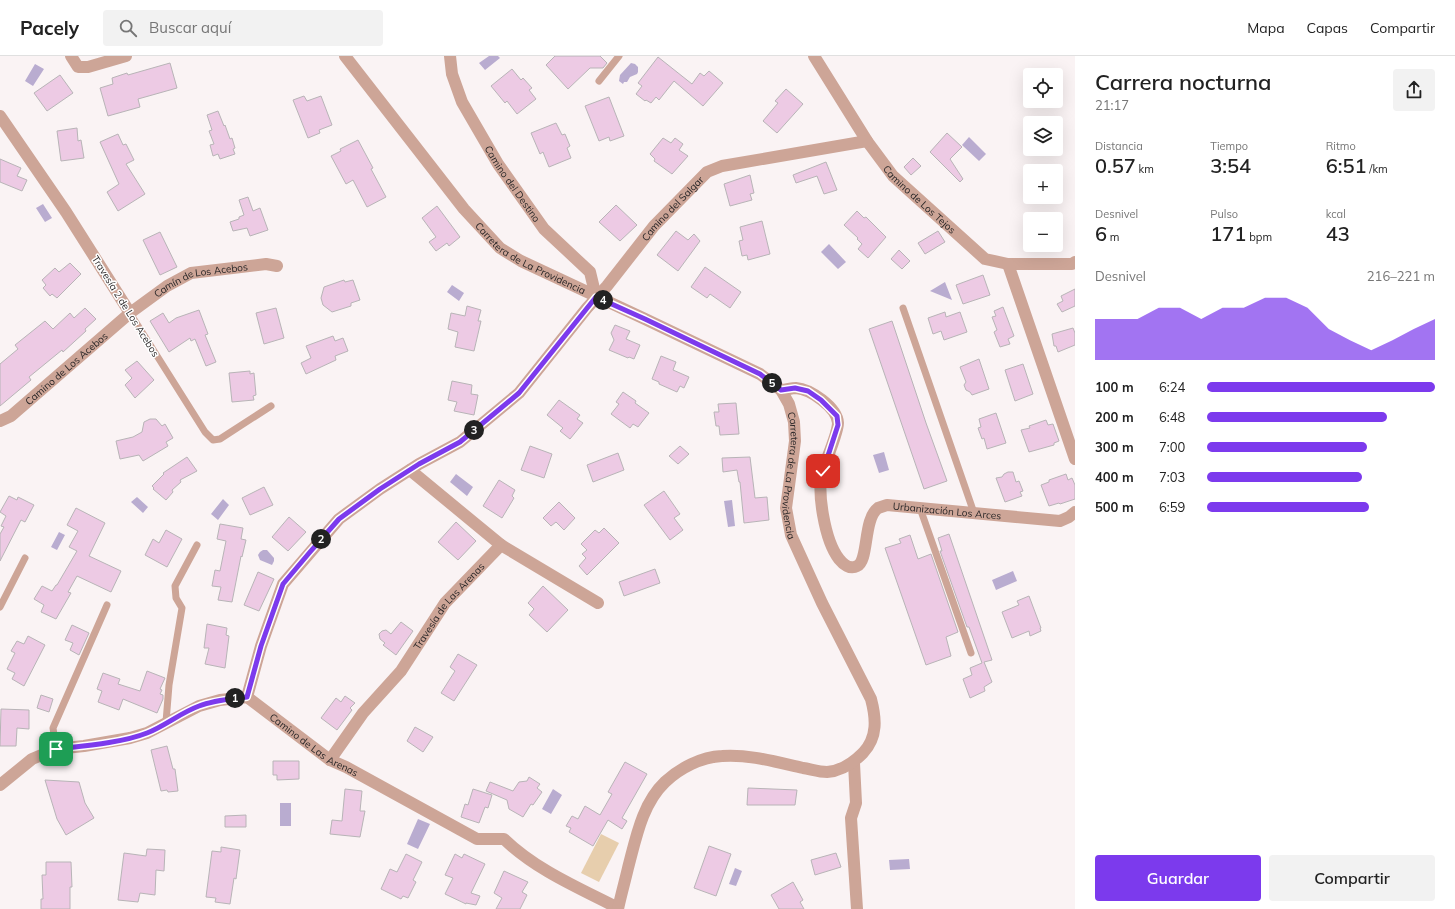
<!DOCTYPE html>
<html lang="es">
<head>
<meta charset="utf-8">
<style>
  body { margin:0; font-family:Mulish,sans-serif; background:#f2f2f2; color:#222; height:100vh; display:flex; flex-direction:column; font-size:15px; white-space:nowrap }
  * { box-sizing:border-box; margin:0 }
  p { font-size:13px; color:#767676 }
  .icon { flex:none; width:22px; height:22px; fill:none; stroke:currentColor; stroke-width:2; stroke-linecap:round; stroke-linejoin:round }
  .map { position:relative; flex:1; overflow:hidden }
  .side { display:flex; flex-direction:column; background:#fff; width:380px }
  .side>* { flex:none }
  .controls { position:absolute; left:1023px; top:12px; display:grid; gap:8px }
  .controls a { display:grid; place-items:center; width:40px; height:40px; border-radius:4px; background:#fff; box-shadow:0 4px 16px #0002; font-size:20px }
  .pin { position:absolute; display:grid; place-items:center; width:34px; height:34px; color:#fff; margin:-17px; border-radius:8px; box-shadow:0 2px 6px #0006 }
  .km { position:absolute; width:20px; height:20px; margin:-10px; border-radius:50%; background:#222; color:#fff; font-size:11px; line-height:20px; text-align:center }
  .round { display:grid; place-items:center; flex:none; width:42px; height:42px; border-radius:4px; background:#f2f2f2 }
  .head { display:flex; align-items:center; justify-content:space-between; height:68px; padding:0 20px }
  h1 { font-size:22px; font-weight:600; line-height:30px }
  .metrics { display:grid; grid-template-columns:repeat(3,1fr); gap:6px; height:68px; padding:4px 20px }
  .metrics div { display:grid; align-content:center }
  .metrics b { font-size:20px; font-weight:600 }
  .metrics small { font-size:11px; font-weight:400 }
  .metrics p { font-size:11px }
  .chart { height:112px; padding:8px 20px }
  .chart p { display:flex; justify-content:space-between }
  .chart svg { width:100%; height:72px; margin-top:4px; fill:#7c3aed; opacity:.7 }
  .button { display:flex; gap:8px; margin-top:auto; padding:8px 20px }
  .button a { flex:1; height:46px; border-radius:4px; background:#7c3aed; color:#fff; font-size:16px; font-weight:600; line-height:46px; text-align:center }
  .button a+a { background:#f2f2f2; color:#222 }
  ul { padding:0 20px; list-style:none; font-size:13px }
  li { display:grid; grid-template-columns:64px 48px 1fr; align-items:center; height:30px }
  li i { height:10px; border-radius:5px; background:#7c3aed }
  header { display:flex; align-items:center; gap:24px; box-sizing:border-box; height:56px; padding:0 20px; background:#fff; border-bottom:1px solid #e0e0e0 }
  header strong { font-size:19px }
  nav { display:flex; gap:22px; margin-inline-start:auto; font-size:14px }
  .search { width:280px; height:36px; background:#f2f2f2; display:flex; align-items:center; gap:10px; box-sizing:border-box; padding:0 14px; border-radius:4px; color:#767676; font-size:15px }
  main { display:flex; flex:1; min-height:0 }
  .map>svg:first-child { display:block }
  .green { fill:#e7cead }
  .water { fill:#b9acd0 }
  .building { fill:#edcae4; stroke:#b8b4b7 }
  .lines { fill:none; stroke-linecap:round; stroke-linejoin:round }
  .service { stroke:#cda597; stroke-width:7 }
  .minor { stroke:#cda597; stroke-width:12 }
  .tertiary { stroke:#cda597; stroke-width:12 }
  .route-casing { stroke:#fff; stroke-width:8 }
  .route { stroke:#7c3aed; stroke-width:5 }
  .labels { text-anchor:middle; stroke-width:3; stroke-linejoin:round; paint-order:stroke }
  .street-label { font-size:10px; fill:#292627; stroke:#fff }
</style>
</head>
<body>
<header>
<strong>Pacely</strong>
<div class="search"><svg class="icon" aria-label="search" viewBox="0 0 24 24"><circle cx="10" cy="10" r="6"/><path d="M15 15l6 6"/></svg>Buscar aquí</div>
<nav><a>Mapa</a><a>Capas</a><a>Compartir</a></nav>
</header>
<main>
<div class="map">
<svg width="1075" height="853" viewBox="0 0 1075 853">
  <rect width="100%" height="100%" fill="#faf3f4"/>
  <path class="green" d="M601,778L619,787L599,826L581,817Z"/>
  <path class="water" d="M489,0H498L500,2L485,14L479,7Z
    M631,7L635,8L638,11V16L637,18L630,21L627,26H624L623,28L619,25L620,19Z
    M35,8L44,13L33,30L25,25Z
    M969,81L986,98L979,105L962,89Z
    M43,148L52,162L45,166L36,152Z
    M829,188L846,206L838,213L821,196Z
    M945,226L952,244L930,235Z
    M452,229L464,237L459,245L447,236Z
    M884,396L889,414L879,417L873,399Z
    M456,418L473,431L467,440L450,426Z
    M137,441L148,451L143,457L131,446Z
    M223,443L229,449L218,464L211,458Z
    M732,444L735,470L728,471L724,445Z
    M59,476L65,479L57,494L51,491Z
    M263,494H267L274,502V505L272,509L260,504L258,499L260,496Z
    M1013,515L1017,525L996,534L992,524Z
    M553,733L562,739L551,758L542,753Z
    M280,747H291V770H280Z
    M418,763L430,768L418,793L407,788Z
    M909,803L910,813L890,814L889,804Z
    M735,812L742,815L736,830L729,828Z"/>
  <path class="building" d="M555,0H600L607,7L603,12H590L568,33L546,9Z
    M658,1L692,28L700,17L704,20L709,15L723,27L703,50L674,25L659,44L656,41L651,47L646,44L645,45L636,38L642,30L638,27Z
    M170,7L177,32L138,43L140,51L108,60L100,32L113,28L112,22L127,17L128,19Z
    M512,13L521,24L523,22L532,32L529,34L536,43L517,58L507,45L505,47L491,30Z
    M60,19L73,37L47,55L34,37Z
    M786,33L803,48L777,77L763,65L778,47L775,45Z
    M304,40L307,45L321,40L332,69L319,74L320,77L308,82L293,44Z
    M609,41L624,80L610,85L609,81L599,85L585,50Z
    M218,55L224,70L225,69L230,83L232,82L235,92L233,93L235,98L220,103L218,98L213,100L210,89L214,88L209,75L212,74L207,59Z
    M556,67L562,79L565,78L570,90L567,92L571,102L549,111L543,96L540,98L531,77Z
    M77,72L78,85L81,84L84,102L61,105L57,75Z
    M947,77L962,91L950,103L963,123L960,126L930,96Z
    M118,78L123,89L126,88L134,104L126,108L145,138L118,155L107,136L119,128L100,86Z
    M663,82L671,87L675,82L683,88L679,94L688,100L672,118L654,105L655,103L650,98Z
    M358,84L373,112L371,113L386,141L367,151L353,124L346,128L331,100L341,95L340,93Z
    M913,102L921,110L911,119L904,111Z
    M0,103L21,112L17,120L27,124L22,135L0,126Z
    M826,106L837,134L824,138L817,120L796,127L793,119Z
    M750,119L754,137L750,138L752,144L730,150L724,128Z
    M248,141L253,155L260,152L268,174L250,180L247,172L233,175L230,166L239,163V161L244,159L239,144Z
    M616,149L637,169L620,185L599,166Z
    M437,150L460,181L449,190L447,187L436,195L429,186L436,181L422,162Z
    M857,155L864,162L866,161L886,181L868,202L858,193L862,188L857,183L858,182L844,169Z
    M762,165L770,198L748,204L747,199L742,200L739,185L743,184L740,171Z
    M676,175L688,184L694,178L700,185L678,215L657,199Z
    M938,175L945,186L925,198L918,187Z
    M160,176L177,211L160,219L143,184Z
    M899,194L910,205L902,213L891,203Z
    M70,207L81,218L57,242L52,238L50,240L43,232L46,229L42,224L55,212L59,216Z
    M705,211L741,236L730,252L710,238L707,242L691,231Z
    M983,219L990,239L963,248L956,229Z
    M344,224L345,226L353,224L360,244L351,247V250L332,256L323,249L321,242L324,231Z
    M1075,233V250L1062,256L1057,248L1063,245L1061,240Z
    M467,250L481,254L478,265H481L474,295L455,291L458,276L448,273L451,257L465,260Z
    M1003,251L1014,280L1008,283L1010,288L1000,291L994,276L997,274L992,261L996,260L994,255Z
    M85,252L96,263L85,273L86,275L63,296L62,294L29,321L31,324L0,350V308L18,293L15,289L45,265L53,273L70,257L74,262Z
    M276,252L284,282L264,288L256,257Z
    M199,254L208,278L205,279L216,306L206,310L195,283L191,285L190,282L169,296L150,265L163,257L169,267L176,262Z
    M945,256L946,261L960,256L967,276L944,284L941,275L933,278L928,262Z
    M892,265L926,367L947,425L924,433L869,273Z
    M615,269L630,275L626,283L640,289L634,303L629,301L628,302L609,294L614,284L611,277Z
    M1073,272L1075,277V289L1058,296L1056,290H1054L1052,278Z
    M333,280L335,285L343,282L348,295L335,300L336,304L306,318L301,307L311,302L306,290Z
    M661,300L676,306L673,314L689,321L684,332L680,330L677,336L659,328V326L652,323Z
    M979,303L989,333L972,339L970,336L966,334L964,329L966,326L960,311Z
    M137,305L154,324L135,342L125,329L132,322L125,314Z
    M1023,308L1033,338L1015,345L1005,314Z
    M250,315V318L254,317L256,339L253,340L254,344L232,346L229,317Z
    M452,325L472,329L471,338L478,339L474,359L454,355L457,346L448,344Z
    M623,336L636,345L635,347L649,357L638,371L633,368L630,372L611,358L619,348L616,346Z
    M559,344L580,359L577,363L583,367L570,383L560,375L563,372L547,359Z
    M736,347L739,378L720,379L719,370H716L714,356H719L718,348Z
    M996,357L1006,387L987,393L984,382L982,383L978,372L981,371L979,363Z
    M150,363H156L162,370L165,368L173,382L166,386L168,390L143,405L139,399L120,403L116,385L133,381L142,376L144,366Z
    M1046,364L1048,369L1053,368L1059,385L1054,387V389L1029,396L1021,374L1030,372L1029,370Z
    M530,390L552,398L544,422L521,414Z
    M680,390L689,398L678,408L669,400Z
    M618,397L624,414L593,426L587,409Z
    M187,401L197,415L180,424L181,426L172,434L173,436L166,444L153,433L154,432L152,430L164,418L163,417Z
    M750,401L755,442L767,441L769,464L744,467L740,426H739L737,414L723,416L722,402Z
    M1008,416H1013L1016,426L1019,425L1023,435L1020,436L1022,440L1005,446L996,422L1002,421L1004,418Z
    M1066,418L1068,424L1072,422L1075,429V443L1060,448L1059,447L1049,450L1041,429L1049,426V424Z
    M499,424L515,434L512,440L514,442L502,462L483,450Z
    M264,431L273,449L250,459L242,442Z
    M664,435L680,458L674,462L683,474L670,484L644,449Z
    M9,440L17,444L18,441L34,449L25,466L21,464L0,505V478L4,471L1,470L6,460L0,456Z
    M559,446L575,462L564,474L556,466L551,470L543,462Z
    M76,452L105,467L89,500L121,515L111,536L77,520L68,536L71,537L56,563L41,556L44,549L34,543L42,530L52,535L56,529H57L77,495L69,491L78,475L67,469Z
    M289,461L306,476L288,495L272,481Z
    M456,466L476,485L458,504L438,486Z
    M220,468L243,472L241,483L246,484L242,501L241,500L232,546L218,544L221,531L212,530L215,514L220,515L226,485L217,483Z
    M604,472L619,487L587,519L579,510L586,502L582,498L587,494L581,488L595,474L599,477Z
    M166,474L182,483L167,511L145,499L153,483L159,487Z
    M949,478L992,604L984,606L992,626L984,631L985,635L970,642L963,623L972,619L970,612L982,607L969,571H967L940,495H942L938,482Z
    M910,479L918,503L931,498L958,576L946,581L951,600L926,609L885,492L901,487L899,483Z
    M655,513L660,527L624,540L619,526Z
    M258,516L274,523L259,555L244,549Z
    M543,530L568,554L547,576L529,559L534,553L528,547Z
    M1029,540L1041,572H1040L1041,575L1030,580L1029,575L1012,582L1002,556L1019,549L1017,545Z
    M401,566L413,575L396,599L383,589L385,587L380,583L379,578L382,575L386,574L391,578Z
    M207,568L227,572L226,579L229,580L225,612L205,608L209,592H204Z
    M72,569L89,577L79,599L70,594L73,587L65,584Z
    M28,580L45,589L24,630L12,623L15,617L7,613L15,597L11,595L17,585L24,588Z
    M458,598L477,609L454,645L441,637L455,615L450,611Z
    M147,615L165,622L160,633L162,634L160,638L163,639V643L157,657L123,643L119,654L98,646L102,635L97,633L103,617L120,623L118,628L140,635Z
    M41,639L53,643L49,656L37,652Z
    M345,640L355,647L350,652L352,654L337,674L321,662L336,642L341,646Z
    M1,653L29,654V673L17,672L16,690H0Z
    M415,671L433,681L423,696L407,685Z
    M167,690L173,713H175L178,735L168,736L167,734L161,735L151,694Z
    M273,705H299V723L277,724V719H273Z
    M625,706L647,718L622,762L627,765L622,773L608,764L593,790L569,776L571,772L566,770L572,760L578,763L585,750L600,759L612,738L608,736Z
    M529,721L540,728L537,732L542,736L533,749L531,748L523,761L509,753L507,744L486,735L490,726L513,735L519,726L527,725Z
    M45,724L79,726L85,747L94,762L66,779L57,763Z
    M748,732L797,734L795,749H747Z
    M345,733L362,735L360,755H365L360,781L330,778L332,764L342,765Z
    M473,733L492,739L488,752L485,751L479,767L461,761L465,748L468,749Z
    M246,759V771H225V760Z
    M709,790L731,798L716,840L694,832Z
    M221,791L240,794L236,823L234,822L230,848L215,846L216,842L206,841L212,795L221,796Z
    M147,793L165,794L164,815L156,814L155,839L140,837L138,846L118,844L124,797L146,800Z
    M836,797L841,811L815,819L811,804Z
    M406,798L422,806L413,824L416,826L408,842L403,840L401,843L381,833L390,813L397,816Z
    M455,798L462,802L464,798L485,808L471,837L480,840L476,849L466,847V848L445,838L453,822L445,819Z
    M46,806H71L72,831H70V853H41V843H43L42,819H46Z
    M504,815L528,826L522,836L527,839L520,853H496L502,842L494,837Z
    M793,826L803,844L800,846L804,853H779L771,839Z"/>
  <g class="lines">
    <path class="service" d="M599,25L619,0
      M903,252L974,457
      M130,257L205,376L213,384L220,383L271,350
      M920,452L971,597
      M0,551L25,502
      M166,666L169,629L182,552L176,542L175,530L197,489
      M56,693L53,672L107,549"/>
    <g class="minor">
      <path d="M71,0L78,11H88L126,0"/>
      <path id="s1" d="M450,0L452,18L462,46L498,108L544,173L590,216L596,241"/>
      <path id="s2" d="M814,0L867,85L893,120L985,203L1008,208H1072L1075,206"/>
      <path d="M0,60L66,156L130,257"/>
      <path d="M1008,208L1075,403"/>
      <path id="s3" d="M781,334C786,334 791,332 796,332C810,333 837,351 838,367C838,375 827,403 823,413C816,435 825,485 839,503C843,508 850,514 857,510C869,505 863,463 878,452C881,451 884,450 887,449L1060,465L1069,461L1075,456"/>
      <path id="s4" d="M0,365L11,360L130,257L167,230L191,217L266,208L277,210"/>
      <path d="M410,414L501,489"/>
      <path id="s5" d="M247,641L261,590L283,528L339,463L380,433L419,408L460,386L519,337L587,252L607,230L654,170L707,116L722,110L867,85"/>
      <path id="s6" d="M330,704L363,657L401,615L445,547L501,489L598,547"/>
      <path d="M854,707L856,747L851,762L857,853"/>
      <path id="s7" d="M0,729L32,703L56,693L84,690L130,682L147,677L199,650L220,644L247,641L330,704L346,711L477,783H504C536,814 579,832 618,852"/>
    </g>
    <path class="tertiary" id="s8" d="M345,0L464,153L500,192L521,205L645,263L760,318L781,334L789,348L794,366L795,385L786,452L791,479L822,547L871,643C876,662 878,681 863,697C853,707 842,715 827,716C819,716 810,713 803,712C776,706 749,698 722,700C701,701 680,712 665,726C642,748 636,782 628,812C625,825 621,839 618,853"/>
  </g>
  <g class="lines">
    <g class="route-casing">
      <path id="route" d="M56,693C82,690 122,687 147,677C165,670 180,657 199,650C214,644 231,643 247,641L261,590L283,528L310,496L339,463L380,433L419,408L460,386L519,337L596,241L645,263L760,318L781,334L795,332L808,335L821,344L837,360L838,369L823,415"/>
    </g>
    <use href="#route" class="route"/>
  </g>
  <g class="labels">
    <g class="street-label">
      <text dy="4" stroke="none"><textPath href="#s1" startOffset="144">Camino del Destino</textPath></text>
      <text dy="4" stroke="none"><textPath href="#s2" startOffset="179">Camino de Los Tejos</textPath></text>
      <text dy="4" stroke="none"><textPath href="#s5" startOffset="665">Camino del Salgar</textPath></text>
      <text dy="4" stroke="none"><textPath href="#s8" startOffset="278">Carretera de La Providencia</textPath></text>
      <text dy="4" stroke="none"><textPath href="#s4" startOffset="250">Camín de Los Acebos</textPath></text>
      <text transform="translate(126 250) rotate(58)" y="4">Travesía 2 de Los Acebos</text>
      <text dy="4" stroke="none"><textPath href="#s4" startOffset="85">Camino de Los Acebos</textPath></text>
      <text dy="4" stroke="none"><textPath href="#s8" startOffset="651">Carretera de La Providencia</textPath></text>
      <text dy="4" stroke="none"><textPath href="#s3" startOffset="369">Urbanización Los Arces</textPath></text>
      <text dy="4" stroke="none"><textPath href="#s6" startOffset="195">Travesía de Las Arenas</textPath></text>
      <text dy="4" stroke="none"><textPath href="#s7" startOffset="350">Camino de Las Arenas</textPath></text>
    </g>
  </g>
</svg>
<div class="controls">
<a><svg class="icon" aria-label="locate" viewBox="0 0 24 24"><circle cx="12" cy="12" r="6"/><path d="M12 2v4M12 18v4M2 12h4M18 12h4"/></svg></a>
<a><svg class="icon" aria-label="layers" viewBox="0 0 24 24"><path d="M12 4l9 5-9 5-9-5zM3 14l9 5 9-5"/></svg></a>
<a>+</a>
<a>−</a>
</div>
<div class="pin" style="left:56px;top:693px;background:#1e9e55"><svg class="icon" aria-label="arrive" viewBox="0 0 24 24"><path d="M6 21V4h12l-3 4 3 4H6"/></svg></div>
<div class="pin" style="left:823px;top:415px;background:#d93025"><svg class="icon" aria-label="check" viewBox="0 0 24 24"><path d="M5 12l5 5 9-10"/></svg></div>
<b class="km" style="left:235px;top:642px">1</b>
<b class="km" style="left:321px;top:483px">2</b>
<b class="km" style="left:474px;top:374px">3</b>
<b class="km" style="left:603px;top:244px">4</b>
<b class="km" style="left:772px;top:327px">5</b>
</div>
<section class="side">
<div class="head"><div><h1>Carrera nocturna</h1><p>21:17</p></div><a class="round"><svg class="icon" aria-label="share" viewBox="0 0 24 24"><path d="M12 15V3M7 8l5-5 5 5M5 13v7h14v-7"/></svg></a></div>
<div class="metrics">
<div><p>Distancia</p><b>0.57<small> km</small></b></div>
<div><p>Tiempo</p><b>3:54</b></div>
<div><p>Ritmo</p><b>6:51<small> /km</small></b></div>
</div>
<div class="metrics">
<div><p>Desnivel</p><b>6<small> m</small></b></div>
<div><p>Pulso</p><b>171<small> bpm</small></b></div>
<div><p>kcal</p><b>43</b></div>
</div>
<div class="chart"><p><span>Desnivel</span>216–221 m</p>
<svg viewBox="0 0 160 44" preserveAspectRatio="none"><path d="M0 44V19L10 19L20 19L30 12L40 12L50 19L60 12L70 12L80 6L90 6L100 12L110 25L120 32L130 38L140 32L150 25L160 19V44z"/></svg>
</div>
<ul>
<li><b>100 m</b>6:24<i style="width:100%"></i></li>
<li><b>200 m</b>6:48<i style="width:79%"></i></li>
<li><b>300 m</b>7:00<i style="width:70%"></i></li>
<li><b>400 m</b>7:03<i style="width:68%"></i></li>
<li><b>500 m</b>6:59<i style="width:71%"></i></li>
</ul>
<div class="button"><a>Guardar</a><a>Compartir</a></div>
</section>
</main>
</body>
</html>
